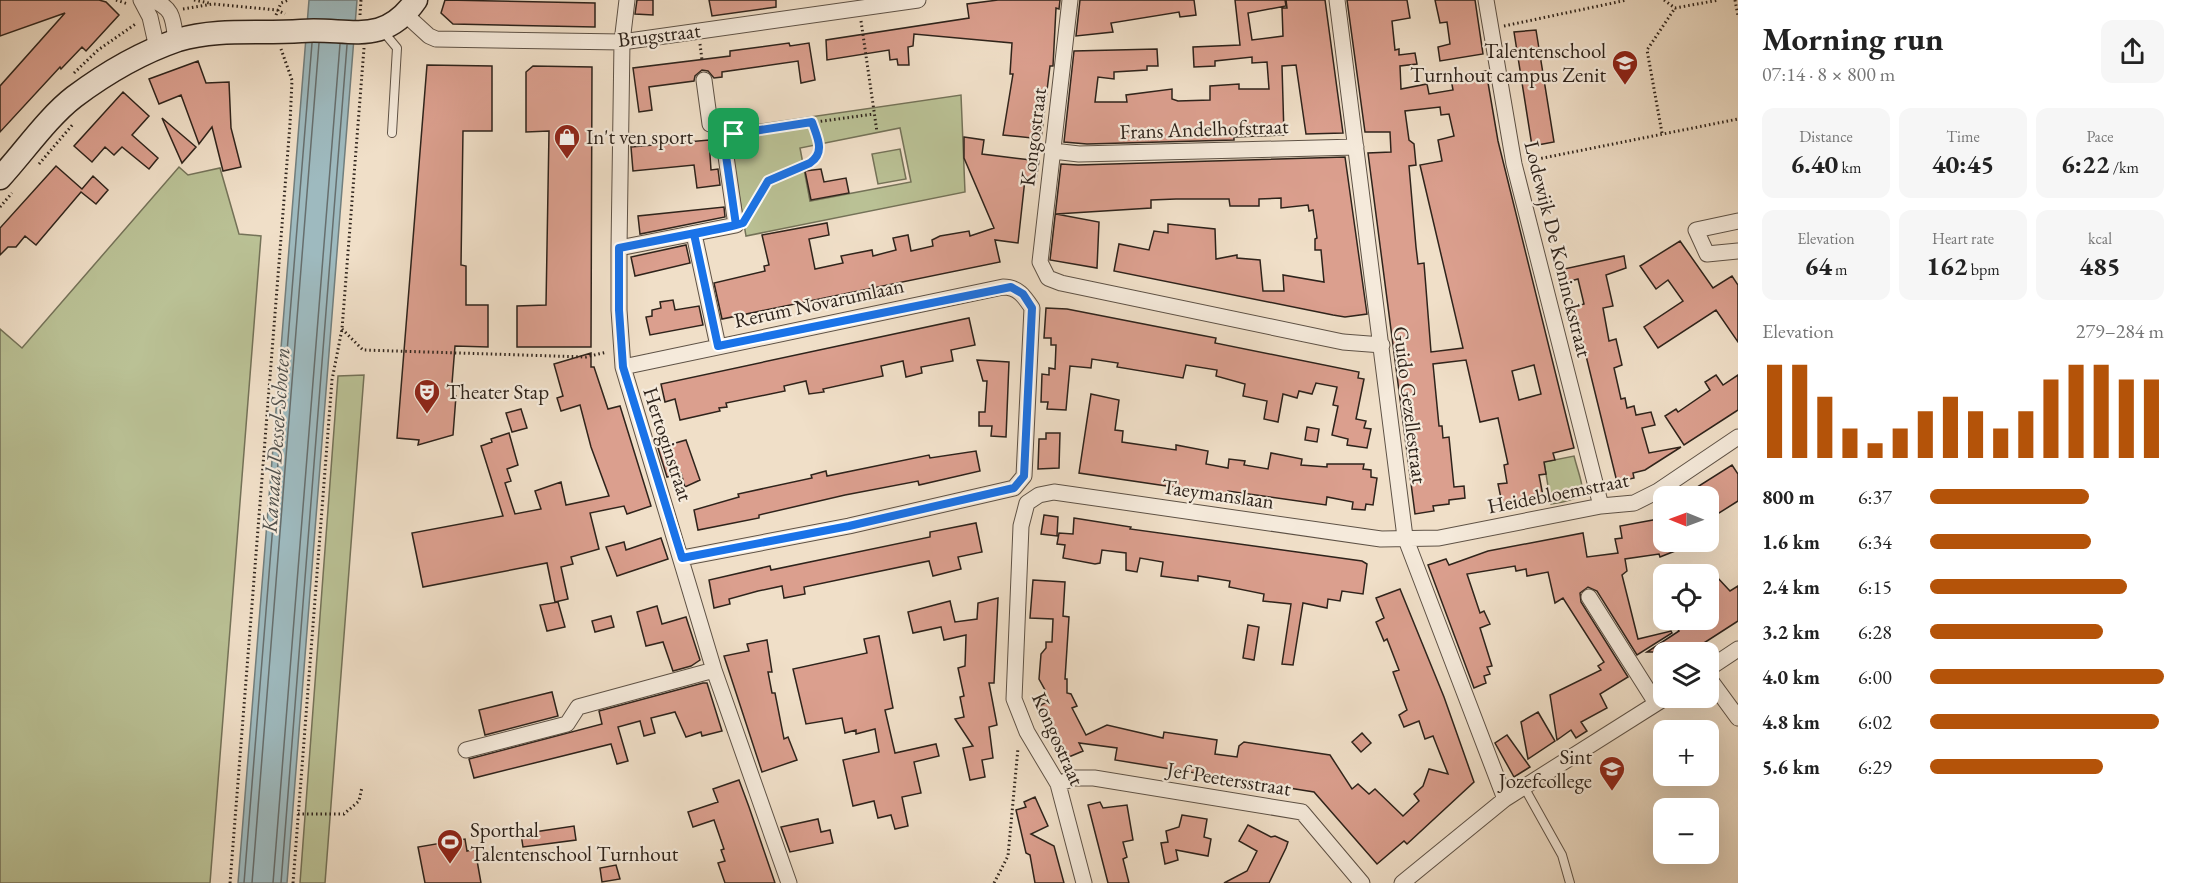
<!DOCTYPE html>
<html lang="en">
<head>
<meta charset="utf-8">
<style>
  body { margin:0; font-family:"EB Garamond",serif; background:#f6f6f6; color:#222; height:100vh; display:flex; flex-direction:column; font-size:22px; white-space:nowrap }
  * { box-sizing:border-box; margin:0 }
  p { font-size:20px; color:#767676 }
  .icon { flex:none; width:33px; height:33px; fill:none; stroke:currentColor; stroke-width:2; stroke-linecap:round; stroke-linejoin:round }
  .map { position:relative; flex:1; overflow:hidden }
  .sheet { display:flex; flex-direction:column; background:#fff; width:450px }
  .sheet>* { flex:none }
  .needle { width:39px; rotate:271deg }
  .buttons { position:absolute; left:1653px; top:486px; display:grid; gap:12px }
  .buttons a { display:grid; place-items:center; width:66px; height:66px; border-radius:12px; background:#fff; box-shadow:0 6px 24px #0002; font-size:30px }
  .pin { position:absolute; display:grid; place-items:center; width:51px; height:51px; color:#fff; margin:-26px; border-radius:12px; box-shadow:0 3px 9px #0006 }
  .round { display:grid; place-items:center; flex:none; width:63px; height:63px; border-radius:12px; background:#f6f6f6 }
  .overview { display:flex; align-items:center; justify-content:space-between; height:102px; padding:0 24px }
  h1 { font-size:33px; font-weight:700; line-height:45px }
  .figures { display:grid; grid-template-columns:repeat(3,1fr); gap:9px; height:102px; padding:6px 24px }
  .figures div { display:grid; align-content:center; border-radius:12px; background:#f6f6f6; text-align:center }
  .figures b { font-size:26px; font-weight:700 }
  .figures small { font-size:16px; font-weight:400 }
  .figures p { font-size:16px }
  .chart { height:168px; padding:12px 24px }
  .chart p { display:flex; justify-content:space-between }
  .chart svg { width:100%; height:108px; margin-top:6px; stroke:#b45309; stroke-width:6 }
  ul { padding:0 24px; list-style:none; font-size:20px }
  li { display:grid; grid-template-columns:96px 72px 1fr; align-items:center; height:45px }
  li i { height:15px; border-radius:8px; background:#b45309 }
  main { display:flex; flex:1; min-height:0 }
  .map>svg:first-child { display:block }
  .green { fill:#bac195; stroke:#747258; stroke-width:1.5; fill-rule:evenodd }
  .water { fill:#9ebabf; stroke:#717e7d; stroke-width:1.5 }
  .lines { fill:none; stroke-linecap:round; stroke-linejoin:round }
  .shore { stroke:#666e6d; stroke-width:1.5 }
  .building { fill:#db9f8e; stroke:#2e231b; stroke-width:1.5; fill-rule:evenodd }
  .lane-casing { stroke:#5e5246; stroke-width:10 }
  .street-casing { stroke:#5e5246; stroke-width:17 }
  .secondary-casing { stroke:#2e231b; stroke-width:25 }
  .path { stroke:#2e231b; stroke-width:3; stroke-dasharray:1.5 3; stroke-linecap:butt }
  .lane { stroke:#f5eadb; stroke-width:8 }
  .street { stroke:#f5eadb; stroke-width:15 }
  .secondary { stroke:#f5eadb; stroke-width:22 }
  .route-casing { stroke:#fff; stroke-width:12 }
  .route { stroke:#1a73e8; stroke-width:8 }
  .labels { text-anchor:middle; stroke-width:4.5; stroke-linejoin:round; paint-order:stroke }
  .street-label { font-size:21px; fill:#2e231b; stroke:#f5eadb }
  .poi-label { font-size:21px; fill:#2e231b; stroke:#f5eadb; text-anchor:start }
  .water-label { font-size:22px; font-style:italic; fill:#50504c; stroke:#f5eadb }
</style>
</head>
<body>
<main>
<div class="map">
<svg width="1738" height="883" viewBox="0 0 1738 883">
  <rect width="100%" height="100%" fill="#f0dfc8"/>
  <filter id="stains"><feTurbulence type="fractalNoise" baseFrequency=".00333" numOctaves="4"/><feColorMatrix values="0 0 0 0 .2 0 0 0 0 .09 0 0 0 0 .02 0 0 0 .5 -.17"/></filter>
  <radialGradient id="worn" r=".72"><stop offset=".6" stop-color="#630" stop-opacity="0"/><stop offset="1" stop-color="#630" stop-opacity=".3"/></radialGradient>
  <path class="green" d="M961,95L965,192L746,236L728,129ZM900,128L911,182L810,201L800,148Z
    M900,149L906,179L878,184L872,154Z
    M179,167L188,175L220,168L239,234L261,236L210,883H0V329L22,348Z
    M364,375L325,883H300L338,376Z
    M1574,456C1583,491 1593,498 1551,504L1544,462Z"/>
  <path class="water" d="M309,0H357L287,883H238Z"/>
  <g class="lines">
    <path class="shore" d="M244,883L312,43
      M252,883L319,43
      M273,883L340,44
      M281,883L347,45"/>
  </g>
  <path class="building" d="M0,0H99L106,2L119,15L86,51L82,47L61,69L60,67L0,132V86L65,13L0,36Z
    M445,0L595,3V27L453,24L441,13Z
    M637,0H653V15L635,14Z
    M709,0H776V7L712,16Z
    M998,0H1060L1059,9L1056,8L1053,66H1050L1041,139L1003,135L1013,74H1010L1012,43L914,34L913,46L908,47L909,65H898L897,59L890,60L889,50L827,60L826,40L969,18L967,4Z
    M1080,0H1194L1196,15L1180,17L1179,12L1111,23L1113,32L1076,36Z
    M1235,0H1285L1286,6L1248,13L1252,40L1283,36L1282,8H1287L1286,0H1325L1343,133L1306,134L1296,65L1282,66L1284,135L1234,137V140L1087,144L1064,142L1074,51L1157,49L1158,66H1147V70L1114,72V79L1098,77L1095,102H1127L1126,95L1172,89V99L1178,101L1210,100V86L1239,84V89H1269L1267,62L1252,63V57L1215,61V66L1194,67L1193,47L1240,45Z
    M1347,0H1407L1410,18L1392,21L1395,50L1399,49V55L1415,53L1417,64L1400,66L1401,89L1427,84L1429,94L1453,90L1451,79L1486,71L1498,141L1574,448L1553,453L1555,460L1544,462L1546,474L1539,475L1543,496L1502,503L1498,484L1507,483L1504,465L1508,464L1498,418L1480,422L1466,360L1433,364L1439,426H1442L1443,438L1449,437L1454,487L1464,486L1465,498L1449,500V504L1433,506L1434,511L1415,514L1368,153L1391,152L1390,132H1365ZM1440,107L1441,115L1449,114L1454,136L1438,140L1442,161L1420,165L1463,348L1431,352L1424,263L1418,264L1416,247L1409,166L1416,165L1414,144L1409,140L1405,111ZM1534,365L1541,394L1519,400L1512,371Z
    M1435,0H1475L1483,54L1440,61L1438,47L1450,44L1447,22L1440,23Z
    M1536,30L1554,142L1532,146L1514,32Z
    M789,43L790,46L809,43L815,80L801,83L798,61L722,72V77L714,78L708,71L702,70L695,76L694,81L649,87L652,110L639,112L633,68L730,56V51Z
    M198,61L206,83L229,82L231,128L241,167L223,171L212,127L199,144L181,95L159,104L149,79Z
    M427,65L492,66V131H463L461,265L466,266V305H488V347L455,346L451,396H456L453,435L418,445L419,440L397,438Z
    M533,66L592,67L591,347H517V306L546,305L549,131L526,132V72Z
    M123,92L149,116L132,135L158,158L149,169L122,147L114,155L105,147L92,162L74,146Z
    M162,118L196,147L182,163Z
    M964,137L984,140L982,154L1039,161L1036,180L1025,179L1018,243L995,240L1000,262L722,319L714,283L765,271L764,266L769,265L762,235L827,223L829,235L809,239L815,269L843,263L841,256L872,250L873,256L896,250L893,238L908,235L911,251L933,246L932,240L940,236L969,231L970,236L994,228L964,158Z
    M709,140L711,170L718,169L720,185L697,188L694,165L633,171L631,147Z
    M1345,157L1367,314L1345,317L1333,315L1114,271L1119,244L1149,250L1154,231L1168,233V224L1215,229L1216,259L1237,255V258L1260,260L1263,291H1284L1283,275L1324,282L1321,250H1315V239L1317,238L1313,210L1309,211L1308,205L1281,208V198L1259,199V206H1230L1229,199H1176L1151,200V208L1056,214L1099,222L1097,268L1050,260L1061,164L1078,165Z
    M56,166L82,189L93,176L108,190L96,204L81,192L36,245L25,236L16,247H8L0,255V228Z
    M821,169L824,182L846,178L849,193L811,200L805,171Z
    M724,207L725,217L640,234L638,216Z
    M1680,241L1713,288L1732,276L1738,285V342L1716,310L1658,348L1644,327L1683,301L1668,280L1656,289L1640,266Z
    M686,245L690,263L635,276L631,257Z
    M1624,256L1626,268L1606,275L1613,306L1603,308L1609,341L1616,339L1622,365L1614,368L1621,399L1625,398L1627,408L1634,406L1636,415L1651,412L1655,425L1642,428L1649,453L1681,447L1645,470L1633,473L1634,478L1617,482L1574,307L1584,304L1578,279L1567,282L1564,269Z
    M673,300L675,310L699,306L703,325L650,335L646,317L652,316V310L661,308L660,302Z
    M1046,308L1067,309L1200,335L1216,338L1215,343L1359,372L1358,378L1364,379L1356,419L1366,421L1364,428L1371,429L1367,448L1347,445L1348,439L1332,435L1338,406L1333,405L1337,387L1316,383L1312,394L1299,391L1297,398L1283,394L1278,422L1264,419L1267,401L1243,396L1245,384L1216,376L1217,370L1186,365L1183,378L1117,367L1118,363L1092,359L1091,368L1070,366L1066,410L1047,409L1048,402H1041L1042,374L1049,375V368L1055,369L1056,345H1051V338H1044Z
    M969,318L975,345L951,350L953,361L921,367L922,373L906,377L903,361L881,366L883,376L823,389L824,392L809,394L806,381L784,386L785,391L726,403L727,407L719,408L720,411L680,420L675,399L665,402L661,384Z
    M591,353V367H594L608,409L620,406L651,506L627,514L624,506L590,513L599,549L571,557L573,564L561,567L568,599L555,602L547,563L423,587L412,533L503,516L481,446L492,442L491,439L509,433L518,465L507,469L511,481L505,483L515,514L541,509L535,491L561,482L566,505L609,496L591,447L580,405L561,411L557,398L563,396L554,364Z
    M977,360L1009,362L1006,437L991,436L992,426H979V412H985L987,381H983Z
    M1716,375L1723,385L1738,375V410L1684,445L1665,416L1676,409L1678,412L1710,390L1705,382Z
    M1091,394L1119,400L1115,430L1123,431L1122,442L1176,450V445L1208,451L1206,464L1228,468L1229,459L1245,461L1244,465L1268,469L1271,453L1302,459L1301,465L1327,467V464H1364L1363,469L1371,470V477L1377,478L1373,505L1366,504L1365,510L1352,509L1353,502L1327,497L1326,505L1228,491L1227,495L1079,473Z
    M521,409L527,428L512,432L506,413Z
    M1307,427L1319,429L1317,442L1305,440Z
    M1046,433H1060L1059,468L1038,469L1039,439H1046Z
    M686,440L700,480L685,487L681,473L667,477L658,448Z
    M976,451L980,471L919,485L918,481L845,495L759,515V518L698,530L694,510L739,497L738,494L812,478L811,475L826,471L827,476L929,455L930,458Z
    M1732,465L1738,474V501L1708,520V496H1683Z
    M1044,515L1058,517L1057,536L1041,534Z
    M1074,518L1131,527L1130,529L1362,561L1367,564L1363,594L1342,591L1340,601L1328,599L1327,608L1303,603L1293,665L1282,664L1291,604L1263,601L1264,594L1229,587L1230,581L1198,576V581L1161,576L1163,562L1140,558L1137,572L1126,570V553L1102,550L1100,563L1095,564L1063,558L1065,545L1057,544L1059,533L1073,534Z
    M1664,518V542H1670L1675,551L1660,557L1659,554L1625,559L1627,571L1622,575L1638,639L1671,631L1672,633L1637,655L1597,591L1588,587L1580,593L1581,602L1628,677L1600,694L1607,708L1581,722L1587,731L1576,738L1571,730L1557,740L1550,695L1601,670L1598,666L1604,662L1563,598L1555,603L1548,572L1527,576L1526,569L1516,571L1515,566L1467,574L1480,613L1484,611L1490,624L1480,628L1492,666L1487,667L1490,674L1484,676L1486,683L1474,688L1428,565L1446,559L1449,565L1488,551L1583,533L1587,557L1618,553L1615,539L1622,538L1620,526Z
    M976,523L982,552L958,557L961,569L933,576L929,561L804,587L805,594L784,598L782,586L758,591L729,599L730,604L714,608L709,580L770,566L771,570L930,537V532Z
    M661,538L668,559L617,576L606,547L624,542L626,550Z
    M1716,576L1730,591L1738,586V621L1690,652H1647L1679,631L1671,620H1708V581Z
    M1033,580L1065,582L1063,616L1069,617L1065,679H1067V693L1071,694L1077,706L1072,708L1086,735L1107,725L1163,738L1164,732L1217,740L1215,754L1237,757L1239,746L1244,742L1330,755L1352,789L1358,784L1369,794L1375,789L1403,816L1419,801L1414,794L1423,786L1429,769L1448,774L1433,736L1425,739L1419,721L1404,727L1399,715L1407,710L1393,672L1399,670L1387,639L1384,641L1376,622L1384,618L1376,598L1400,589L1444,697L1474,782L1407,844L1404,841L1377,864L1314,792L1115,760L1117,748L1079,743L1083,751L1064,759L1039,706L1045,703V690L1039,679L1041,654L1046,648V642H1052L1053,619L1030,618Z
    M998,598L994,683H989L997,725L989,727L993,758L982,760L985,777L970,780L963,748L973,746L955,719L964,717L960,697L964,696L958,668L965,666L966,635L944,640L941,627L913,633L908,612L950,601L955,622L977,619L978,603Z
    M558,602L565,627L547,631L540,605Z
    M657,606L662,624L686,617L700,660L691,666L673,671L663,642L646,646L637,612Z
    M611,616L614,627L595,632L592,621Z
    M1248,625L1259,627L1254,660L1243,658Z
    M879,636L893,708L885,710L895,753L936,744L939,756L914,762L921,793L902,797L908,826L895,829L891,815L878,818L874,801L853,806L843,760L879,752L875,729L856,734V730L845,733L842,718L806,724L793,669L867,653L864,639Z
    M767,640L772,672H768L772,693H775L784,739L788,737L797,760L762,772L724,656L749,651L747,644Z
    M703,683H707L722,731L702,736L701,732L686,737L675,712L651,718L655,733L644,736L640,721L618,727L628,761L617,764L611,744L474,778L469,759L602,724L599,711Z
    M552,692L558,716L485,735L479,710Z
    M1538,712L1555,741L1528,759L1521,722Z
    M1362,733L1371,743L1361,752L1352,742Z
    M1507,735L1530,767L1514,777L1495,743Z
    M739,780L749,807L775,883H725L718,863L725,861L721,850L724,849L714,820L693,827L688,812L718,802L713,789Z
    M1035,797L1048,826L1031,834L1054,846L1064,883H1035L1030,855L1026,853L1016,810L1026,807L1024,802Z
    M1100,802L1103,808L1127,805L1133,840L1123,842L1127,857L1123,859L1129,883H1108L1088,805Z
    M1182,815L1207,819L1204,837L1211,839L1208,856L1176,850L1178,860L1165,864L1161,843L1168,842L1166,831L1179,827Z
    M818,819L821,832L830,830L833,843L790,852L781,827Z
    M1248,825L1271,837L1275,836L1288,842L1286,848L1269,883H1224L1247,871L1257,851L1239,841Z
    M574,826L576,840L523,847L521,834Z
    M465,839L467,851L475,849L481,883H425L418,847Z
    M616,865L620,879L602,882L600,868Z"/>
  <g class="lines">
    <g class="lane-casing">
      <path id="lane" d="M387,36L397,48L392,133
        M1524,787L1562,855L1570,883"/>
    </g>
    <g class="street-casing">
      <path id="street" d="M141,0L150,17L157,48
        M151,0C174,7 173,20 176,41
        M627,0L622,42L619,248V310L623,367L714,670L789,883
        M1070,0L1040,262L1048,278L1061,283L1343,342L1382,345
        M1337,0L1405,537L1505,799
        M1486,0L1514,164L1601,506
        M406,15L429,36L436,39L622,42L918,0
        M1053,151L1079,154L1356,147
        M1738,221L1696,230L1707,254L1738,251
        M694,234L718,346
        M619,248L736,225L722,129L710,124L704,80
        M623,367L1003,287C1018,287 1024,296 1032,308L1024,476L1014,488L849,526L682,558
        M1589,597L1656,703
        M1708,669L1738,649
        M1708,677L1738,718
        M466,750L567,724L578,707L714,670
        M1058,784L1074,778H1094L1302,812L1362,883
        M1084,883L1058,784L1027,732L1014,699L1021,526L1027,503L1039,495L1054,492L1381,539L1439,538L1601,506L1634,503L1658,491L1738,437
        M1402,883L1505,799L1665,698"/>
    </g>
    <g class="secondary-casing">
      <path id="secondary" d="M0,178C23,153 48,117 74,97C106,73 140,53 178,40C218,28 260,34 301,31C348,27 383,48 416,0"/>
    </g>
    <path class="path" d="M116,0L128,4
      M194,0L209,3
      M1664,0L1675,8L1719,0
      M1735,0L1738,16
      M183,9L213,4L277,10L285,14
      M276,15L281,3L288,0
      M360,15L361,0
      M861,21L877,132
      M1504,26L1627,0
      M700,44L702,60
      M74,73L98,50L137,23
      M736,133L874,114
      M1662,133L1647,50L1675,8
      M1528,161L1738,119
      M39,164L74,123
      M0,207L12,193
      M749,212L768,181L816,159L820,148L812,123
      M342,329L363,350L586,357L607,352
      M298,814H344L359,801L362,787
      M230,883L290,124L292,80L281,49
      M293,883L332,380L342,329L364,48
      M994,883L1008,856L1018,748"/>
    <use href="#lane" class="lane"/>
    <use href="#street" class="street"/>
    <use href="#secondary" class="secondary"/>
  </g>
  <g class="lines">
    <g class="route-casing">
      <path id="route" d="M734,134L723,135L736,225L619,248V310L623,367L682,558L849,526L1014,488L1024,476L1032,308L1023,294L1011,287L718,346L694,234C710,231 727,228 743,223L768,181L810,163C826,152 817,137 812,122L734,134"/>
    </g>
    <use href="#route" class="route"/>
  </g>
  <defs>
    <g id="school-pin" transform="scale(1.35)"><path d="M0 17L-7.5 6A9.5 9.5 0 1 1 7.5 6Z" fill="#8f2418" stroke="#f5eadb"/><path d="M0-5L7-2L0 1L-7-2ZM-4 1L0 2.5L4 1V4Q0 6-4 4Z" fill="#fff"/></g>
    <g id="shop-pin" transform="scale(1.35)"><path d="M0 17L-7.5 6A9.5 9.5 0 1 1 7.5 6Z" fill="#8f2418" stroke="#f5eadb"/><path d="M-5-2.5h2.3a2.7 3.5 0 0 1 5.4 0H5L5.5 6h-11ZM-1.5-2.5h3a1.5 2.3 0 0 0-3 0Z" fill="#fff"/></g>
    <g id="theatre-pin" transform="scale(1.35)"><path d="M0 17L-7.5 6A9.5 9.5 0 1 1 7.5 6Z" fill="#8f2418" stroke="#f5eadb"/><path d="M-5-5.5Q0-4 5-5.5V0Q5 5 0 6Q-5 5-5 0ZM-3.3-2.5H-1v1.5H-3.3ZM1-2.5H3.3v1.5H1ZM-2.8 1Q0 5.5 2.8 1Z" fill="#fff"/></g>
    <g id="stadium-pin" transform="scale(1.35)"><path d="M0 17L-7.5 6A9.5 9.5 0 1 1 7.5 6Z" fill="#8f2418" stroke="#f5eadb"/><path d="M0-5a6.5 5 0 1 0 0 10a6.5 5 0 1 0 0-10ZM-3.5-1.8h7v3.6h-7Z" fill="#fff"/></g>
  </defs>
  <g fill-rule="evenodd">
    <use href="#school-pin" x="1625" y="63"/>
    <use href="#shop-pin" x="567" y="137"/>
    <use href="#theatre-pin" x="427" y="392"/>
    <use href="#school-pin" x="1612" y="769"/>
    <use href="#stadium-pin" x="450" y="842"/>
  </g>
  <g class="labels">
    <g class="street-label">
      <text transform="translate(659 35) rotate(-7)" y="7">Brugstraat</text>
      <text transform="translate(1204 129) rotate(-2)" y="7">Frans Andelhofstraat</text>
      <text transform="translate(1033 137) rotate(-83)" y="7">Kongostraat</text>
      <text transform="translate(1558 249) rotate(76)" y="7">Lodewijk De Koninckstraat</text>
      <text transform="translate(819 303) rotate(-12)" y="7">Rerum Novarumlaan</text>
      <text transform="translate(1410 405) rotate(83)" y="7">Guido Gezellestraat</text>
      <text transform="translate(668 444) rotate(72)" y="7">Hertoginstraat</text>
      <text transform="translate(1558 493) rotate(-11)" y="7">Heidebloemstraat</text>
      <text transform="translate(1218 494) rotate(8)" y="7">Taeymanslaan</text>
      <text transform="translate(1058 739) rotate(66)" y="7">Kongostraat</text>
      <text transform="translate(1229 779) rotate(9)" y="7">Jef Peetersstraat</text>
    </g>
    <g class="poi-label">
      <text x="1606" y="58" text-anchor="end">Talentenschool<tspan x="1606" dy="24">Turnhout campus Zenit</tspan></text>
      <text x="586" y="144">In't ven sport</text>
      <text x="446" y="399">Theater Stap</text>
      <text x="1592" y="764" text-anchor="end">Sint<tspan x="1592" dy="24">Jozefcollege</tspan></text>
      <text x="470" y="837">Sporthal<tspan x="470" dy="24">Talentenschool Turnhout</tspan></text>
    </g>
    <g class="water-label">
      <text transform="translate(275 440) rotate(-86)" y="8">Kanaal Dessel-Schoten</text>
    </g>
  </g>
  <rect width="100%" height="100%" filter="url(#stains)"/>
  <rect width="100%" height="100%" fill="url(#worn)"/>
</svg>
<div class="buttons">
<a><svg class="needle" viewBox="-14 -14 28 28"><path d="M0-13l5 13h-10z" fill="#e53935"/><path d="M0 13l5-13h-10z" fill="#767676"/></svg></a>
<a><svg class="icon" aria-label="locate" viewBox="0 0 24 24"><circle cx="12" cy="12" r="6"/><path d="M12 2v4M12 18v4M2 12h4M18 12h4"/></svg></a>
<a><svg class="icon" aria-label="layers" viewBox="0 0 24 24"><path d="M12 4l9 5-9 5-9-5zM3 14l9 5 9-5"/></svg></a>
<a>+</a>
<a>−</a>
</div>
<div class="pin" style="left:734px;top:134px;background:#1e9e55"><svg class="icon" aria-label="arrive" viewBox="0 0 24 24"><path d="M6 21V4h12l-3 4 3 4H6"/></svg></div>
</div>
<section class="sheet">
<div class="overview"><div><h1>Morning run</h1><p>07:14 · 8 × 800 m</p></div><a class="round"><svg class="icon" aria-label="share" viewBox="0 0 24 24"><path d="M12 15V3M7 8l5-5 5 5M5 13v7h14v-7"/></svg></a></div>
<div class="figures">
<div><p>Distance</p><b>6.40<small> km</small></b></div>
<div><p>Time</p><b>40:45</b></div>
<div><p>Pace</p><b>6:22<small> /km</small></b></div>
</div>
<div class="figures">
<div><p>Elevation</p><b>64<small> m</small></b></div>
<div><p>Heart rate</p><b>162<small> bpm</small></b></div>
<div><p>kcal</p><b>485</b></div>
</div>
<div class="chart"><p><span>Elevation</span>279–284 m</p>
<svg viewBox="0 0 160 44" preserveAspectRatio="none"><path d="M5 44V6M15 44V6M25 44V19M35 44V32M45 44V38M55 44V32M65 44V25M75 44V19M85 44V25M95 44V32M105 44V25M115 44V12M125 44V6M135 44V6M145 44V12M155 44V12"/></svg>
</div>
<ul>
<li><b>800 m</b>6:37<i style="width:68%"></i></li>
<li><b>1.6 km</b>6:34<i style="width:69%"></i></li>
<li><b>2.4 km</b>6:15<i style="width:84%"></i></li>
<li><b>3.2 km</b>6:28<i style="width:74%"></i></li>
<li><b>4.0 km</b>6:00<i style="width:100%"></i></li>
<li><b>4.8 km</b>6:02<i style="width:98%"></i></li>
<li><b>5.6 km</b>6:29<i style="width:74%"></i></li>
</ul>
</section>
</main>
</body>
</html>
